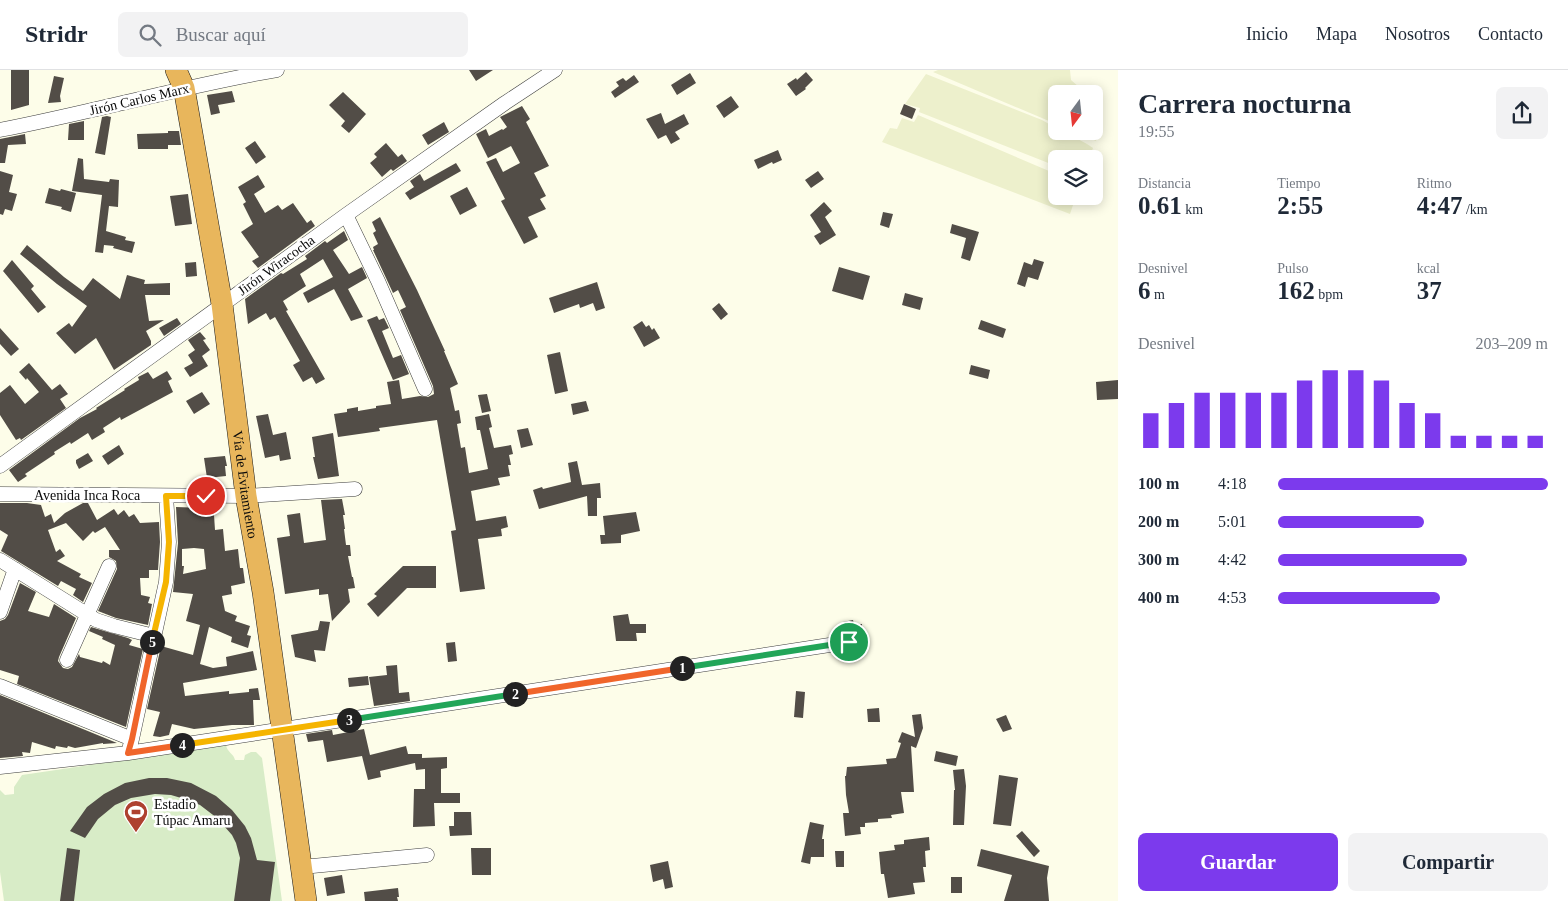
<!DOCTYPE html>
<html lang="es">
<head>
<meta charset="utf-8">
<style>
  body { margin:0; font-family:Georgia,serif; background:#f2f2f3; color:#1f2937; height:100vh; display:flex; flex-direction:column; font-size:19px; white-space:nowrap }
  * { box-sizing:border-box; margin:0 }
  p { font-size:16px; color:#747a83 }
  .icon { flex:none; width:28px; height:28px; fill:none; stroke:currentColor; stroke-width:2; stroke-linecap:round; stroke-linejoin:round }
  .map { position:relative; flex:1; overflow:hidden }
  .sheet { display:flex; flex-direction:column; background:#fff; width:450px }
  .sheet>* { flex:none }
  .needle { width:32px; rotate:195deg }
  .tools { position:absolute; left:1048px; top:15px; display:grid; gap:10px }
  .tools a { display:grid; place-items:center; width:55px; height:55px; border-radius:8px; background:#fff; box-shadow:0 2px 12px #0003; font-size:25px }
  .pin { position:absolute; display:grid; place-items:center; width:42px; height:42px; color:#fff; margin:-21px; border:2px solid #fff; border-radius:50%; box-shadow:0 1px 5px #0007 }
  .km { position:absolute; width:25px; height:25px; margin:-12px; border-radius:50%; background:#222; color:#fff; font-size:14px; line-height:25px; text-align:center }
  .round { display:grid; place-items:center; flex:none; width:52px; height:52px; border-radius:8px; background:#f2f2f3 }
  .overview { display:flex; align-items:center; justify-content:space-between; height:85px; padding:0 20px }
  h1 { font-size:28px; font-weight:800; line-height:38px }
  .stats { display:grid; grid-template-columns:repeat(3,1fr); gap:8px; height:85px; padding:5px 20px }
  .stats div { display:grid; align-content:center }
  .stats b { font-size:25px; font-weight:800 }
  .stats small { font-size:14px; font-weight:400 }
  .stats p { font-size:14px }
  .chart { height:140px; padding:10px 20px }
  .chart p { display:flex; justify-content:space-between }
  .chart svg { width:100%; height:90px; margin-top:5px; stroke:#7c3aed; stroke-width:6 }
  .cta { display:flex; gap:10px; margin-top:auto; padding:10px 20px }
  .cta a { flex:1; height:58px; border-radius:8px; background:#7c3aed; color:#fff; font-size:20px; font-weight:800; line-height:58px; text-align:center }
  .cta a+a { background:#f2f2f3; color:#1f2937 }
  ul { padding:0 20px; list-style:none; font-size:16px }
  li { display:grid; grid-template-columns:80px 60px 1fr; align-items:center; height:38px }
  li i { height:12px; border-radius:6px; background:#7c3aed }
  header { display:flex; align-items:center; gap:30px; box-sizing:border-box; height:70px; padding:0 25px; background:#fff; border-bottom:1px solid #e0e1e3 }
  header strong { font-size:24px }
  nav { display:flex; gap:28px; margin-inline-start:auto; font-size:18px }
  .search { width:350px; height:45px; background:#f2f2f3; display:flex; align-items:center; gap:12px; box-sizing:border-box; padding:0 18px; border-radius:8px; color:#747a83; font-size:19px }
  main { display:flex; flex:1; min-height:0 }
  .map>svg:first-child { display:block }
  .farmland { fill:#edf0cc }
  .pitch { fill:#d8ecc7 }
  .building { fill:#524d47; fill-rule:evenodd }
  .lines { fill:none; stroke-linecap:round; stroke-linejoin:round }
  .minor-casing { stroke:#3d3d3d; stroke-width:15 }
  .highway-casing { stroke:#1b1b1b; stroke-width:22 }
  .minor { stroke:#fff; stroke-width:14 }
  .highway { stroke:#e8b65c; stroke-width:21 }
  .split-1-casing { stroke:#fff; stroke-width:10 }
  .split-2-casing { stroke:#fff; stroke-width:10 }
  .split-3-casing { stroke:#fff; stroke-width:10 }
  .split-4-casing { stroke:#fff; stroke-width:10 }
  .split-5-casing { stroke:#fff; stroke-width:10 }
  .split-6-casing { stroke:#fff; stroke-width:10 }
  .split-1 { stroke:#22a559; stroke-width:6 }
  .split-2 { stroke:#f0652b; stroke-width:6 }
  .split-3 { stroke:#22a559; stroke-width:6 }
  .split-4 { stroke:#f5b400; stroke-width:6 }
  .split-5 { stroke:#f0652b; stroke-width:6 }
  .split-6 { stroke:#f5b400; stroke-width:6 }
  .labels { text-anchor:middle; stroke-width:5; stroke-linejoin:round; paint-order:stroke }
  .street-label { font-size:14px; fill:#0a0a0a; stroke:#fff }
  .poi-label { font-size:14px; fill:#0a0a0a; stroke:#fff; text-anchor:start }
</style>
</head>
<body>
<header>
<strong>Stridr</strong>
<div class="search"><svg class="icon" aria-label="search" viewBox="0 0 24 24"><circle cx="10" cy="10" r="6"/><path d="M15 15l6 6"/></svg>Buscar aquí</div>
<nav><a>Inicio</a><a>Mapa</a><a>Nosotros</a><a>Contacto</a></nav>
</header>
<main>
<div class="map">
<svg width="1118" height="831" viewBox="0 0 1118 831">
  <rect width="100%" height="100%" fill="#fdfde9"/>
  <path class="farmland" d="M938,0H1070L1071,10L1087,24H1056V54L933,2Z
    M926,4L1042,50L1056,58V61H1063L1087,74L1093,78L1089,89H1056V96L919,42L920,38L905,34Z
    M1094,29L1103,36L1096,71L1073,61H1094Z
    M918,45L1056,104V126H1076L1070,144L882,72L890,58L897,59L902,48L914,52Z"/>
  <path class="pitch" d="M226,675C227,682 234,684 235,690H244L245,685L251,682H256L262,688L282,831H4L0,802V720L5,725L14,724V717L22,705Z"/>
  <path class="building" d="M11,0H29V35L11,40Z
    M469,0H493L476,11Z
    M806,2L813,10L805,18L806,19L796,26L787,14L796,8L797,10Z
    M690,3L696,13L677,25L671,15Z
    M634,5L639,12L615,28L611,22L619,16L616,12L623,8L626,11Z
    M54,6L64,8L60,26L61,32L48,33Z
    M232,21L235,32L218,35L220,43L211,45L207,25Z
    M343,22L366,44L349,63L341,56L345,51L329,35Z
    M731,26L739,37L724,48L716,36Z
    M904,34L916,39L912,49L900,44Z
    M522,36L530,49L526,52L549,96L534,103L546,126L540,129L546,139L528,147L538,167L524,174L501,131L505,129L486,92L496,88L503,102L520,93L511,76L488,88L476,64L486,59L489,66L502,59L503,60L507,57L500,47Z
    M661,43L665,54L684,44L689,54L675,62L680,69L671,74L666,65L658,69L646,49Z
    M107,46L111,47L105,85L95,83L102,47Z
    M84,51V70H68L69,54Z
    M444,52L449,62L428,75L422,65Z
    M168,61H179L181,75H168V79H138L137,64L168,63Z
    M25,64L26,74L8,75L5,93H0V69Z
    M255,71L266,87L256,94L245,78Z
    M386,73L398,87L402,84L407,91L393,101L391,99L382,107L370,93L377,87L374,84Z
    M778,80L782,90L773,94L772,92L758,99L754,90Z
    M78,88L83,89L84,109L109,112L110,109L119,110L118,137L109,136L106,161L126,167L125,170L135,172L132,183L113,178L114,176L104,175L103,183L95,182L102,125L72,121Z
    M456,93L461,101L410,130L405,123L414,117L410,111L420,104L424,111Z
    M0,101L13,105L9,122L17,124L12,141L5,139L3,145L0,144Z
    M818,101L824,109L811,118L805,110Z
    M258,105L265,117L254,124L265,143L278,135L282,140L293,133L307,153L311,150L315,156L258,198L252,191L259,187L241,162L253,154L243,134L246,132L238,117Z
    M467,117L477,136L460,145L450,126Z
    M49,118L60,121L61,119L76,123L71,142L61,139L62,137L45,133Z
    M188,124L192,154L175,156L170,126Z
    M824,132L832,141L825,147L836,165L820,175L814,166L821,162L810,145Z
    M883,142L893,144L889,158L880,155Z
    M380,147L417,220L445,281H444L458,314L450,318L455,341L459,340L461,353L457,354L461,378L465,377L469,403L488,399L480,360H477L475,347L489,344L492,357L489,358L494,378L511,375L513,384L509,385L511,395H508L510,406L498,408L500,415L471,421L476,451L506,446L508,457L501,459L502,466L478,469L485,519L460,522L451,461L456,460L437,350L379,358L380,361L338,367L334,344L347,342V339L358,337V341L376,338V336L391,334L387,312L399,310L402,329L420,326L428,327L434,324L433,316L400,240L406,237L398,220L393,223L373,180H374L373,177L378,174L373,163L376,161L372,152Z
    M952,154L979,162L970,191L961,188L966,168L950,163Z
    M344,161L348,170L333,180L349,204L362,197L367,208L348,219L363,247L351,251L334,219L308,233L303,223L333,207L323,189L300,204L306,216L283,231L288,240L286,241L325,309L316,314L312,307L303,312L293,295L300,291L275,247L270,250L266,243L248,254L245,229L281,203L283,204L307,189L305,186L325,171L327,173Z
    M27,175L64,207L83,221L93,208L120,229L127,205L145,210L144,214L170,213V225H145L149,251L164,250L146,261L151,271V275L114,300L96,268L75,284L56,263L69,253L72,257L87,236L57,214L20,184Z
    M1034,189L1044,192L1038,210L1028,207L1025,217L1017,214L1024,192L1032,195Z
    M12,190L34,216L31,219L46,237L38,243L3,201Z
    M196,192L197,206L186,207L185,193Z
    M839,197L870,206L863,230L832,221Z
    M597,212L605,238L596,241L593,233L580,238L579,234L554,243L549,228Z
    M905,223L923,228L920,240L902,235Z
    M719,233L728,244L721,250L712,239Z
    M377,246L379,250L384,248L389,258L382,261L393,288L401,285L409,304L393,310L367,250Z
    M177,248L181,254L164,266L159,258Z
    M981,250L1006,259L1003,268L978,259Z
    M642,251L646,257L649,255L652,260L654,258L660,268L644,277L633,257Z
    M0,258L19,279L11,286L0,274Z
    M200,262L206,269L203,270L210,280L202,286L208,296L190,307L184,298L193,293L188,285L195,280L188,270Z
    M560,282L568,321L555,324L547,285Z
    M29,293L52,320L60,314L68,324L60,329L66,338L21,370L20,368L16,370L0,345V323L10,315L25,334L39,322L27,308L26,310L19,302Z
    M971,295L990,300L988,309L969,304Z
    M167,301L172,309L168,311L173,322L121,350L120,347L103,358L105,362L92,370L88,363L71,374L70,372L54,382L55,384L25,404L27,406L18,412L9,400L80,348L97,339L96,338L125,320L124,319L139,310L138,307L148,302L153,309Z
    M1118,310V329L1097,330L1096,312Z
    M202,322L210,334L194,344L186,331Z
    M487,324L491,341L482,343L478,325Z
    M586,331L589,341L573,345L571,334Z
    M268,344L273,365L286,362L291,389L280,391L279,385L265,388L256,346Z
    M528,358L533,375L521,378L517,360Z
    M333,363L339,406L318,409L313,387H315L312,367Z
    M119,375L124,384L108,395L102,386Z
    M88,383L93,391L79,399L76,393V390Z
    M225,386L227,396H225L226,406L207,408L204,388Z
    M577,391L582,415L600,413L601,428H597V446H588L587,426L539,439L533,420L542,417L543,419L571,412L568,393Z
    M342,429L345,445H343L345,459H344L346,475H350L351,486H348L352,507H353L355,518L348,519L350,532L332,551L328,524L319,525V519L285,524L277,468L290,466L287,445L300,443L304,473L326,470L321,430Z
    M0,433H27L41,435L45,447L51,444L54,453L65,443L83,433H88L97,450L114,439L118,445L124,440L129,447L134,444L140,453L159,452L160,472L158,500H149V508H140L141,525L150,527L148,533L152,534L148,555L116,548L98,541L117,499L116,491L109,487V480H120L105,457L95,463L93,461L83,471L66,453L48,460L56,482L60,479L65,486L57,491L81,504L79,507L92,513L83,532L73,525L76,519L61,511L58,516L1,481L8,465L0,460Z
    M176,437L204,438V446L214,445L215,460L223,459L225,481L238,479L240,498H243L245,513L231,516L232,524L222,526L225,541L237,546L235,551L250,556L247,565L251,566L248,578L231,572L232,567L209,557L200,594L213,598L227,596L226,587L253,581L257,600L183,613L185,626L229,621V624L249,622V619L258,618L260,630H253L254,655H232L194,659L172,654L169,665L160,667L153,666L160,642L147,639L161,576L193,585L200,555L186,551L193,524L173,522L178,473ZM194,478L204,479L206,499L183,504L184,496H182V479Z
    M636,442L640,461L621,465V473L601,474L600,465H605L603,446Z
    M403,496H436V518H407L378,547L367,534L377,526L374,524Z
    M20,513L36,522L28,541L49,547L54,534L76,548L59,587L58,591L63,598L68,599L72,597L79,584L80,587L102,593L103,591L110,595L115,575L102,569L103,567L89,561L91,557L128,568L132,570L129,575L143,579L126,657L17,614L19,606L0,600V551L5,549L8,545Z
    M628,544L630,554H646V563H636L637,571H616L613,546Z
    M853,550L854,554H862V563L845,564L843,552Z
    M320,551L330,552L325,581L314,580L316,592L295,587L291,565L318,560Z
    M455,572L457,591L448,592L446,573Z
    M397,595L399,623L409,622L410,631L374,636L369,607L387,605L386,596Z
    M368,606L369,615L349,617L348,608Z
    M796,621L805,622L803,648L794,647Z
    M0,625L117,673L103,674V673L75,678L68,676L67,678L56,676L55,679L32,672L30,683L22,682L23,686L0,688Z
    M879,638L880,652H868L867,639Z
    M921,644L923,658L916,678L911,676L914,722H901L904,743L891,745L892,748L878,749V752L865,753V757H860L861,764L845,766L843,743H849L846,725L845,706H846L847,697L887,694L886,689L896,688L901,673L898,672L902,662L915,667L912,645Z
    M1006,645L1012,659L1003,662L996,649Z
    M364,659L370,685L406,676L408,684H422V688L447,687V698L441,699V723H460V733H434L435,756L413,757L414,719H425V699L416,700L415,693L380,701L381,707L368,710L362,686L327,692L323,670L308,672L306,664L332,660L333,665Z
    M936,681L958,686L956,696L934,691Z
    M964,699L966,716L964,755H953L954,720H955L953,700Z
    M999,705L1018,708L1011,756L993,754Z
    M149,708H167L191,713L216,726L232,740L245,756L251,768L257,790L275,792L270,831H234L240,788L236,773L232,765L217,748L200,735L188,730L171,725L155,724L131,728L115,735L98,749L85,768L70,761L87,737L104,724L125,713Z
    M454,742H471L472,765L450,766L449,756H454Z
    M810,752L824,755L822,769H824V787H811L810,794L801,792Z
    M1022,761L1040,781L1034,787L1016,766Z
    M929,767L930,780L925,781L926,797H923L925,812L913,813L915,824L888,828L884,804H881L879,782L895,780L894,775L904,774V770Z
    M67,778L80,780L74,831H60Z
    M471,778H491V805H472Z
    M981,779L1049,796L1047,808L1049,831H1004L1012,805L977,796Z
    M835,781H844V797H836Z
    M668,791L673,817L665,819L663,809L653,812L650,795Z
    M342,805L345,823L327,826L324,808Z
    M951,807H962V823H951Z
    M398,818L399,827H397L398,831H365L364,822Z"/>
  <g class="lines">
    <g class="minor-casing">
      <path id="minor" d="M0,60C93,42 184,16 277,0
        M346,145L378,211L425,319
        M0,396L346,145L505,33L555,0
        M0,424L246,426L355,419
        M0,490L96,550L114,556L154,566
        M0,542L15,499
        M67,590L109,496
        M0,616L132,669
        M128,683L132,669L166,512L169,472L166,426
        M0,697L128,683L849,572
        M302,797L427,785"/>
    </g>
    <g class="highway-casing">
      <g id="highway">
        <path id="s1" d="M176,0L184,18L222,234L246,426L263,522L306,831"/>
      </g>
    </g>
    <use href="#minor" class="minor"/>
    <use href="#highway" class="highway"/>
  </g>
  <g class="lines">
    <g class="split-1-casing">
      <path id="split-1" d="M682,598L849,572"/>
    </g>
    <g class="split-2-casing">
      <path id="split-2" d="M515,624L682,598"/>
    </g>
    <g class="split-3-casing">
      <path id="split-3" d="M349,650L515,624"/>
    </g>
    <g class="split-4-casing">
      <path id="split-4" d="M182,675L349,650"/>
    </g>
    <g class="split-5-casing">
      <path id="split-5" d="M152,572L132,669L128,683L182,675"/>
    </g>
    <g class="split-6-casing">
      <path id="split-6" d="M152,572L166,512L169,472L166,426H206"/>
    </g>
    <use href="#split-1" class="split-1"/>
    <use href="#split-2" class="split-2"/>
    <use href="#split-3" class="split-3"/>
    <use href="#split-4" class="split-4"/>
    <use href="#split-5" class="split-5"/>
    <use href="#split-6" class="split-6"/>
  </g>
  <defs>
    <g id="stadium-pin" transform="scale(1.25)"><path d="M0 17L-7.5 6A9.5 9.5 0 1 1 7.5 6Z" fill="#ae402f" stroke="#fff"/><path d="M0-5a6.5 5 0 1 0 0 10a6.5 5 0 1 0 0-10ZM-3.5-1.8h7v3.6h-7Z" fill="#fff"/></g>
  </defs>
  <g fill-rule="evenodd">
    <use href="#stadium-pin" x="136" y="742"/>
  </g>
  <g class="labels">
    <g class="street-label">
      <text transform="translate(139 29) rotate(-13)" y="5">Jirón Carlos Marx</text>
      <text transform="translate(276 195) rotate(-36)" y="5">Jirón Wiracocha</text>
      <text dy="5" stroke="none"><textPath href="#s1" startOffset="421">Vía de Evitamiento</textPath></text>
      <text x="87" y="430">Avenida Inca Roca</text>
    </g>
    <g class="poi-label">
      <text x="154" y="739">Estadio<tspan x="154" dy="16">Túpac Amaru</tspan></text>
    </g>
  </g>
</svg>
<div class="tools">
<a><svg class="needle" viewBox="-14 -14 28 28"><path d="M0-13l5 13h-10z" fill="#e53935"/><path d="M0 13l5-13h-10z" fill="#747a83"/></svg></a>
<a><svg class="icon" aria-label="layers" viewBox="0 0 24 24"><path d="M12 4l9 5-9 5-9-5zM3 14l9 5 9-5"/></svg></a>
</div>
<div class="pin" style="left:849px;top:572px;background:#1e9e55"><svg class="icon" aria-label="arrive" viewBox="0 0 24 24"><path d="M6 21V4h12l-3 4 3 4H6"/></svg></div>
<div class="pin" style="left:206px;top:426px;background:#d93025"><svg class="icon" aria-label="check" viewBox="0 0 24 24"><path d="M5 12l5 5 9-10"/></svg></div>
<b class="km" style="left:682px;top:598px">1</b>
<b class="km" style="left:515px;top:624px">2</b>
<b class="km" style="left:349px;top:650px">3</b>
<b class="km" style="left:182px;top:675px">4</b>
<b class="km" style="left:152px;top:572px">5</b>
</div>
<section class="sheet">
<div class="overview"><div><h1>Carrera nocturna</h1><p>19:55</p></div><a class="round"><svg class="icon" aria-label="share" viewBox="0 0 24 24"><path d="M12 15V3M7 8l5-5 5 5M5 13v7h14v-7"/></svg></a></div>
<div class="stats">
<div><p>Distancia</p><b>0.61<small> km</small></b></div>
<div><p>Tiempo</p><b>2:55</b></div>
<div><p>Ritmo</p><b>4:47<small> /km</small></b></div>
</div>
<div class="stats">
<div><p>Desnivel</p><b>6<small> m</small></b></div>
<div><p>Pulso</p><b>162<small> bpm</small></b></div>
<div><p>kcal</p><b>37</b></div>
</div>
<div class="chart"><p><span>Desnivel</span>203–209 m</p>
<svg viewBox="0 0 160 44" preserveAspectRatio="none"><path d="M5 44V27M15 44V22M25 44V17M35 44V17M45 44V17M55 44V17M65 44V11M75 44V6M85 44V6M95 44V11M105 44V22M115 44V27M125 44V38M135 44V38M145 44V38M155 44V38"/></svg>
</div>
<ul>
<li><b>100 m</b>4:18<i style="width:100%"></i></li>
<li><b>200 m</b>5:01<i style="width:54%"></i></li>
<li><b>300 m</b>4:42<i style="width:70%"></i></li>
<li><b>400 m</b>4:53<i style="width:60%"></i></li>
</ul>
<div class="cta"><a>Guardar</a><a>Compartir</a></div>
</section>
</main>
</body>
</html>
